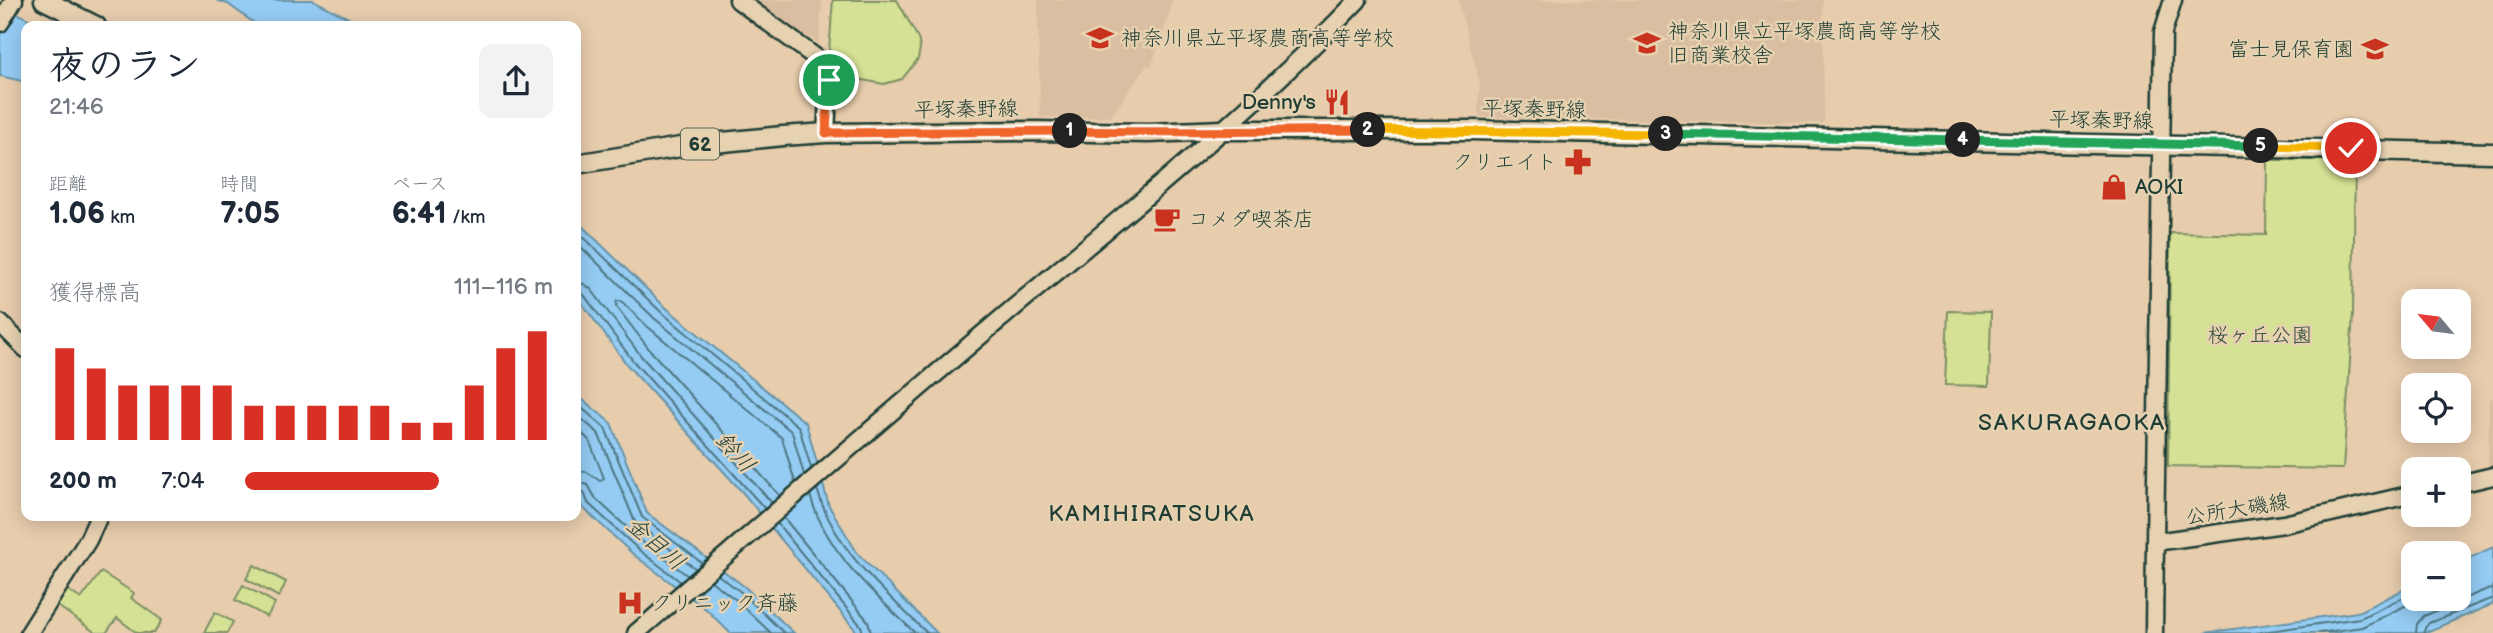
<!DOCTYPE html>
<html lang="ja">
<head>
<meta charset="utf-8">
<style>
  body { margin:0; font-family:"Balsamiq Sans","Klee One",sans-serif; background:#f2f2f3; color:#1f2937; height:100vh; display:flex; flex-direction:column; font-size:26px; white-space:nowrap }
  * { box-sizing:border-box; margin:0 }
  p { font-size:23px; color:#747a83 }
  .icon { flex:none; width:38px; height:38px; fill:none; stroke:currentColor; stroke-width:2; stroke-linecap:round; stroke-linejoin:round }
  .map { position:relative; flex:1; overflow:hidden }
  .panel { position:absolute; left:21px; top:21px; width:560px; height:500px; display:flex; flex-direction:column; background:#fff; border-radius:14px; box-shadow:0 4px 18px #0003 }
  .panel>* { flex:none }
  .needle { width:46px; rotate:299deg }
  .tools { position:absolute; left:2401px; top:289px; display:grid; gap:14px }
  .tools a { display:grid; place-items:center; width:70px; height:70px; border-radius:14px; background:#fff; box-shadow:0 4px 18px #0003; font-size:35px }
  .pin { position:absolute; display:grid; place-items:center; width:60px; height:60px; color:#fff; margin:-30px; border:4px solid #fff; border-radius:50%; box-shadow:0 2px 7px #0007 }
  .km { position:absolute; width:35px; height:35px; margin:-18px; border-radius:50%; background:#222; color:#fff; font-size:19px; line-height:35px; text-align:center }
  .round { display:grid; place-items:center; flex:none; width:74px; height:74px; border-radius:14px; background:#f2f2f3 }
  .summary { display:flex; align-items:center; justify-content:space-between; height:119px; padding:0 28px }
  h1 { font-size:38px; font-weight:700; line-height:52px }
  .stats { display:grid; grid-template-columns:repeat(3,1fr); gap:10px; height:119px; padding:7px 28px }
  .stats div { display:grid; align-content:center }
  .stats b { font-size:30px; font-weight:700 }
  .stats small { font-size:19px; font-weight:400 }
  .stats p { font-size:19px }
  .chart { height:196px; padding:14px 28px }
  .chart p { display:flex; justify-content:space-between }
  .chart svg { width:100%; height:126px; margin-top:7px; stroke:#d93025; stroke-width:6 }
  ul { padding:0 28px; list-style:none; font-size:23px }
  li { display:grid; grid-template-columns:112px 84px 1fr; align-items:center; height:52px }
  li i { height:18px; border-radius:9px; background:#d93025 }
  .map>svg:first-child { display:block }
  .built { fill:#dabea1 }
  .green { fill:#d5e194; stroke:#7a8f64; stroke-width:2 }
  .water { fill:#95ccf4; stroke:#6693a7; stroke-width:2 }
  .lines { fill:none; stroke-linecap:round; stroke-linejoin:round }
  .shore { stroke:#4e7681; stroke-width:2 }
  .secondary-casing { stroke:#1f3d34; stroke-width:21 }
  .primary-casing { stroke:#1f3d34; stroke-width:23 }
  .secondary { stroke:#e6d1b0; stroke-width:16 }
  .primary { stroke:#e6d1b0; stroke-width:18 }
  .split-1-casing { stroke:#fff; stroke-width:14 }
  .split-2-casing { stroke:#fff; stroke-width:14 }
  .split-3-casing { stroke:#fff; stroke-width:14 }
  .split-4-casing { stroke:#fff; stroke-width:14 }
  .split-5-casing { stroke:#fff; stroke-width:14 }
  .split-6-casing { stroke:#fff; stroke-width:14 }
  .split-1 { stroke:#f0652b; stroke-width:9 }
  .split-2 { stroke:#f0652b; stroke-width:9 }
  .split-3 { stroke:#f5b400; stroke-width:9 }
  .split-4 { stroke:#22a559; stroke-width:9 }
  .split-5 { stroke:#22a559; stroke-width:9 }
  .split-6 { stroke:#f5b400; stroke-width:9 }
  .labels { text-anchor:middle; stroke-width:5; stroke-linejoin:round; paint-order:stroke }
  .shield { fill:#e6d1b0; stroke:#5b6959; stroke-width:2 }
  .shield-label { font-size:19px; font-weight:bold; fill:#1f3d34 }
  .poi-label { font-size:21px; fill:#1f3d34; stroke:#e6d1b0; text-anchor:start }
  .street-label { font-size:21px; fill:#1f3d34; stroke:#e6d1b0 }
  .park-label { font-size:21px; fill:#284539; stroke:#e6d1b0 }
  .neighbourhood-label { font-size:23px; letter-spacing:2px; fill:#1f3d34; stroke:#e6d1b0 }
  .water-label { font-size:23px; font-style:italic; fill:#25443e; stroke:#e6d1b0 }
</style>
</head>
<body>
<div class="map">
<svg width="2493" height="633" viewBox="0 0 2493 633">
  <rect width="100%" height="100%" fill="#e8cdad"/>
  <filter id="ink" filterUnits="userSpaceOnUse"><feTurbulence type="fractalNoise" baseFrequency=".0143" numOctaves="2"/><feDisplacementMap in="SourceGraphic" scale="14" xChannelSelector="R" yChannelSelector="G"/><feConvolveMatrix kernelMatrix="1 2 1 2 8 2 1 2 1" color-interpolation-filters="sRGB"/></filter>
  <g filter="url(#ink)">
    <path class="built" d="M752,0H822L819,43L777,20Z
      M1038,0H1172L1170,12L1151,67L1147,65L1111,117H1040Z
      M1458,0H1823L1824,120L1822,123L1481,117L1478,113L1480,84Z
      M2489,398H2493V465L2488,466Z"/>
    <path class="green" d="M833,0H897L918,38L920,48L918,59L902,79L884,84L846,77L839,70L829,52Z
      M2267,160H2355L2353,314L2343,469L2168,466L2170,233L2266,235Z
      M1948,311L1991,312L1989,386L1945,385Z
      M254,565L286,582L279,597L246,579Z
      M101,572L134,593L131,598L162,620L154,633H137L117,618L106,633H96L55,604L65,588L81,599Z
      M243,585L275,603L267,617L235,600Z
      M215,612L233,622L227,633H204Z"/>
    <path class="water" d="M216,0H313L364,26H258L228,4Z
      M0,4L41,26H26V82L0,76Z
      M576,220L664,306L806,423L829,506L858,554L937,633L857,632L744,494L628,366L576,295Z
      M576,394L611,423L647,513L745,587L794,633H730L707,610L634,555L581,506L576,478Z
      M2493,547V604L2424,633H2204L2358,612L2413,585V598H2459V563Z"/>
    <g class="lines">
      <path class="shore" d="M576,230L660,311L799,427L811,468
        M576,242L654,318L792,432L804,475
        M576,283L584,284L591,289L641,356L772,503
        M576,292L584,295L634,362L765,509
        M576,403L605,428L642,517L702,563
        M576,414L598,433L635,522L696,569
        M576,428L589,440L604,478L600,481L587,472L576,471
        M576,481L588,485L596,499L644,543L688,576
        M817,489C834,550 884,591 927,633
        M576,490L584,492L588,503L639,550L681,582
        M810,495C826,553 874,593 915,633
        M780,496L649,349L616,306L617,301H621L648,327L782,438L795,482
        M784,518L868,621L871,633
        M777,523L861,626L863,633
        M718,575L741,592L784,633
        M711,581L735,599L771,633
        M2255,633L2360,618L2413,593
        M2319,633L2362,627L2421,598
        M2416,633L2417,624L2424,616L2485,590L2493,589
        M2424,633L2425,628L2429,623L2493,598"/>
      <g class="secondary-casing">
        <path id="secondary" d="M738,0L826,65L829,80L826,133
          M0,23L14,0
          M0,323L26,349
          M2459,484L2493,476
          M2155,542L2163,32L2173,0
          M29,633L88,540L99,516
          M636,633C757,529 876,424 998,321C1120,218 1247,117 1358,0
          M2154,633L2155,542L2284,524L2413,494"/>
      </g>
      <g class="primary-casing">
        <path id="primary" d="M44,0L96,26
          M576,164L693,145L783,136L826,133L1036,131L1148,133L1223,130H1472L2493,153"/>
      </g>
      <use href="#secondary" class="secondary"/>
      <use href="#primary" class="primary"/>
    </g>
  </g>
  <g class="lines" filter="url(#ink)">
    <g class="split-1-casing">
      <path id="split-1" d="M829,80L826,133L1070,131"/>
    </g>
    <g class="split-2-casing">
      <path id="split-2" d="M1070,131C1170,133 1269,131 1368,130"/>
    </g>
    <g class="split-3-casing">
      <path id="split-3" d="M1368,130L1666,134"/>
    </g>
    <g class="split-4-casing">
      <path id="split-4" d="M1666,134L1963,140"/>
    </g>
    <g class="split-5-casing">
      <path id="split-5" d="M1963,140L2261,146"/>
    </g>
    <g class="split-6-casing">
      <path id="split-6" d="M2261,146L2351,148"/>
    </g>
    <use href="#split-1" class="split-1"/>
    <use href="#split-2" class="split-2"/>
    <use href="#split-3" class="split-3"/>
    <use href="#split-4" class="split-4"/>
    <use href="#split-5" class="split-5"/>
    <use href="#split-6" class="split-6"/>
  </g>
  <defs>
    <g id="school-bare" transform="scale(2.1)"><path d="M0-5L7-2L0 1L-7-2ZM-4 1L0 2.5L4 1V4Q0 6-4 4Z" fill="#c8321e" stroke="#e6d1b0" stroke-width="2.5" paint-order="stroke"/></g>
    <g id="restaurant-bare" transform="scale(2.1)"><path d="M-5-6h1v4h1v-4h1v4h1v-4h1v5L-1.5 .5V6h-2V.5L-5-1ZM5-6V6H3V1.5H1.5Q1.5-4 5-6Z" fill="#c8321e" stroke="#e6d1b0" stroke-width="2.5" paint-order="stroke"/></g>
    <g id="pharmacy-bare" transform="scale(2.1)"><path d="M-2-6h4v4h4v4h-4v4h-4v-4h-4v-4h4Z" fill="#c8321e" stroke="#e6d1b0" stroke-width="2.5" paint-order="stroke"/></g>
    <g id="shop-bare" transform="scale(2.1)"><path d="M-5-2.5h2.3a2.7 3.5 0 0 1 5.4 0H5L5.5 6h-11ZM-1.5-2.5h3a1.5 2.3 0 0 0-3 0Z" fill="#c8321e" stroke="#e6d1b0" stroke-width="2.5" paint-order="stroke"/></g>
    <g id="cafe-bare" transform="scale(2.1)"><path d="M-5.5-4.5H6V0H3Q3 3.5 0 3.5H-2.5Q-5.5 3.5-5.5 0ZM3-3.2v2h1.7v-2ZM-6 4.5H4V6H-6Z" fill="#c8321e" stroke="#e6d1b0" stroke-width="2.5" paint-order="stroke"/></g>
    <g id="hospital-bare" transform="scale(2.1)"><path d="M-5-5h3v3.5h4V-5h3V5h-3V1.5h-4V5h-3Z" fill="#c8321e" stroke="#e6d1b0" stroke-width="2.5" paint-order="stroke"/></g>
  </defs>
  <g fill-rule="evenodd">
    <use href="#school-bare" x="1100" y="38"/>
    <use href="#school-bare" x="1647" y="43"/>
    <use href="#school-bare" x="2375" y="49"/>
    <use href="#restaurant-bare" x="1337" y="102"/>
    <use href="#pharmacy-bare" x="1578" y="162"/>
    <use href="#shop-bare" x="2114" y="187"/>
    <use href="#cafe-bare" x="1167" y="219"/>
    <use href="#hospital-bare" x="630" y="603"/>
  </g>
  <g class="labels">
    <rect class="shield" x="681" y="128.5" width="38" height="31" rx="5"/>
    <g class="shield-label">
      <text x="700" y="151">62</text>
    </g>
    <g class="poi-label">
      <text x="1668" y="38">神奈川県立平塚農商高等学校<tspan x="1668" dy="24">旧商業校舎</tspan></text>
      <text x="1121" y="45">神奈川県立平塚農商高等学校</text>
      <text x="2354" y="56" text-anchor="end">富士見保育園</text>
      <text x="1316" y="109" text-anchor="end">Denny's</text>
      <text x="1557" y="169" text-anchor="end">クリエイト</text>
      <text x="2135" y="194">AOKI</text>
      <text x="1188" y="226">コメダ喫茶店</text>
      <text x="651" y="610">クリニック斉藤</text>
    </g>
    <g class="street-label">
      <text transform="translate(966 109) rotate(-1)" y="7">平塚秦野線</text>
      <text transform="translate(1534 109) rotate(1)" y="7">平塚秦野線</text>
      <text transform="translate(2101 120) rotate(1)" y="7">平塚秦野線</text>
      <text transform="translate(2237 509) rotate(-9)" y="7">公所大磯線</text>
    </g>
    <g class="park-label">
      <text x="2260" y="342">桜ヶ丘公園</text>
    </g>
    <g class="neighbourhood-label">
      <text x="2072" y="430">SAKURAGAOKA</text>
      <text x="1152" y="521">KAMIHIRATSUKA</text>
    </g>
    <g class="water-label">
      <text transform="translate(736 452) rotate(48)" y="8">鈴川</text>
      <text transform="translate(656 543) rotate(41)" y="8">金目川</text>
    </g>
  </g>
</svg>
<div class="tools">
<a><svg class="needle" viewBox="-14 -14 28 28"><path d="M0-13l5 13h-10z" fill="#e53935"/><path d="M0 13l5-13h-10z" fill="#747a83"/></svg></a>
<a><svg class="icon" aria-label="locate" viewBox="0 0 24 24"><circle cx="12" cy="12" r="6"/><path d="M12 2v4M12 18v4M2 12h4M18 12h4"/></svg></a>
<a>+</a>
<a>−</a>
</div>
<div class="pin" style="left:829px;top:80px;background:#1e9e55"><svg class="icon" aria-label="arrive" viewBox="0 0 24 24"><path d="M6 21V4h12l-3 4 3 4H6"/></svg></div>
<div class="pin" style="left:2351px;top:148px;background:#d93025"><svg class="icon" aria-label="check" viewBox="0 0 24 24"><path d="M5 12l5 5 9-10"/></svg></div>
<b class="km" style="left:1070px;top:131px">1</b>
<b class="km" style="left:1368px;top:130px">2</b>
<b class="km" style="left:1666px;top:134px">3</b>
<b class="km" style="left:1963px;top:140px">4</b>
<b class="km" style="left:2261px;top:146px">5</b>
<section class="panel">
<div class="summary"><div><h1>夜のラン</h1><p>21:46</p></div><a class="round"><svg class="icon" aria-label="share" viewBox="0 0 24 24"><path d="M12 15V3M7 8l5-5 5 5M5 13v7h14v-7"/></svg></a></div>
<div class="stats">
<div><p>距離</p><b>1.06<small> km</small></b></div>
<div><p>時間</p><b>7:05</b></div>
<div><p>ペース</p><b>6:41<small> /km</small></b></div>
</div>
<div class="chart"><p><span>獲得標高</span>111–116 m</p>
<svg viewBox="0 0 160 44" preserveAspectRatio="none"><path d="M5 44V12M15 44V19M25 44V25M35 44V25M45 44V25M55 44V25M65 44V32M75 44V32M85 44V32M95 44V32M105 44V32M115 44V38M125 44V38M135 44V25M145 44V12M155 44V6"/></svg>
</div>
<ul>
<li><b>200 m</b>7:04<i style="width:63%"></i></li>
</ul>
</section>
</div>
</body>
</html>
